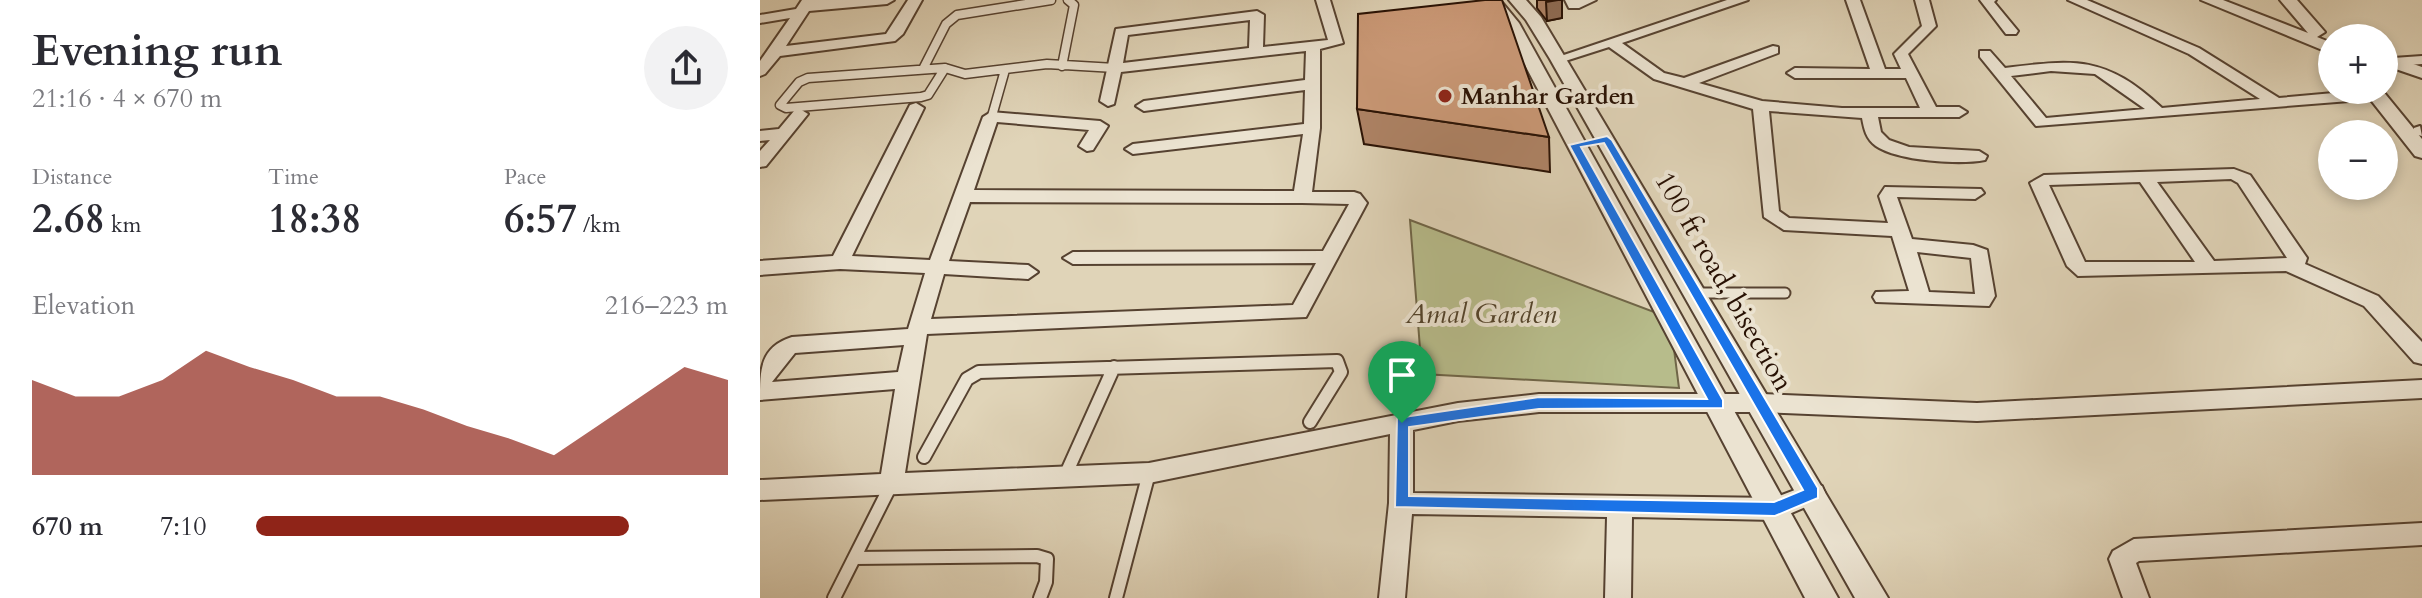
<!DOCTYPE html>
<html lang="en">
<head>
<meta charset="utf-8">
<style>
  body { margin:0; font-family:Cardo,serif; background:#f2f2f3; color:#2b2b33; height:100vh; display:flex; flex-direction:column; font-size:30px; white-space:nowrap }
  * { box-sizing:border-box; margin:0 }
  p { font-size:26px; color:#7c7c81 }
  .icon { flex:none; width:44px; height:44px; fill:none; stroke:currentColor; stroke-width:2; stroke-linecap:round; stroke-linejoin:round }
  .map { position:relative; flex:1; overflow:hidden }
  .side { display:flex; flex-direction:column; background:#fff; width:760px }
  .side>* { flex:none }
  .controls { position:absolute; left:1558px; top:24px; display:grid; gap:16px }
  .controls a { display:grid; place-items:center; width:80px; height:80px; border-radius:50%; background:#fff; box-shadow:0 4px 12px #0003; font-size:40px }
  .pin { position:absolute; display:grid; place-items:center; width:68px; height:68px; color:#fff; margin:-82px -34px; border-radius:50% 50% 50% 0; rotate:-45deg; box-shadow:0 0 8px #0007 }
  .pin .icon { rotate:45deg }
  .round { display:grid; place-items:center; flex:none; width:84px; height:84px; border-radius:42px; background:#f2f2f3 }
  .summary { display:flex; align-items:center; justify-content:space-between; height:136px; padding:0 32px }
  h1 { font-size:44px; font-weight:700; line-height:60px }
  .stats { display:grid; grid-template-columns:repeat(3,1fr); gap:12px; height:136px; padding:8px 32px }
  .stats div { display:grid; align-content:center }
  .stats b { font-size:40px; font-weight:700 }
  .stats small { font-size:22px; font-weight:400 }
  .stats p { font-size:22px }
  .chart { height:224px; padding:16px 32px }
  .chart p { display:flex; justify-content:space-between }
  .chart svg { width:100%; height:144px; margin-top:8px; fill:#8f2418; opacity:.7 }
  ul { padding:0 32px; list-style:none; font-size:26px }
  li { display:grid; grid-template-columns:128px 96px 1fr; align-items:center; height:60px }
  li i { height:20px; border-radius:10px; background:#8f2418 }
  main { display:flex; flex:1; min-height:0 }
  .map>svg:first-child { display:block }
  .green { fill:#b7bc8b; stroke:#706648; stroke-width:2 }
  .lines { fill:none; stroke-linecap:round; stroke-linejoin:round }
  .service-far2-casing { stroke:#564231; stroke-width:11 }
  .service-far1-casing { stroke:#564231; stroke-width:13 }
  .service-casing { stroke:#564231; stroke-width:16 }
  .minor-casing { stroke:#564231; stroke-width:4 }
  .tertiary-casing { stroke:#564231; stroke-width:4 }
  .service-far2 { stroke:#ebe3d1; stroke-width:8 }
  .service-far1 { stroke:#ebe3d1; stroke-width:9 }
  .service { stroke:#ebe3d1; stroke-width:12 }
  .minor { fill:#ebe3d1; fill-rule:evenodd }
  .tertiary { fill:#ebe3d1; fill-rule:evenodd }
  .wall { fill:#af8467; stroke:#281104; stroke-width:2 }
  .shaded-wall { fill:#8f6c54; stroke:#281104; stroke-width:2 }
  .building { fill:#cc9a78; stroke:#281104; stroke-width:2 }
  .route { fill:#1a73e8; stroke:#fff; stroke-width:2; fill-rule:evenodd }
  .poi-dot { fill:#8f2418; stroke:#ebe3d1; stroke-width:3 }
  .labels { text-anchor:middle; stroke-width:8; stroke-linejoin:round; paint-order:stroke }
  .far-poi-label { font-size:24px; font-weight:bold; fill:#281104; stroke:#ebe3d1; text-anchor:start }
  .street-label { font-size:28px; fill:#281104; stroke:#ebe3d1 }
  .park-label { font-size:28px; font-style:italic; fill:#53442c; stroke:#ebe3d1 }
</style>
</head>
<body>
<main>
<section class="side">
<div class="summary"><div><h1>Evening run</h1><p>21:16 · 4 × 670 m</p></div><a class="round"><svg class="icon" aria-label="share" viewBox="0 0 24 24"><path d="M12 15V3M7 8l5-5 5 5M5 13v7h14v-7"/></svg></a></div>
<div class="stats">
<div><p>Distance</p><b>2.68<small> km</small></b></div>
<div><p>Time</p><b>18:38</b></div>
<div><p>Pace</p><b>6:57<small> /km</small></b></div>
</div>
<div class="chart"><p><span>Elevation</span>216–223 m</p>
<svg viewBox="0 0 160 44" preserveAspectRatio="none"><path d="M0 44V15L10 20L20 20L30 15L40 6L50 11L60 15L70 20L80 20L90 24L100 29L110 33L120 38L130 29L140 20L150 11L160 15V44z"/></svg>
</div>
<ul>
<li><b>670 m</b>7:10<i style="width:79%"></i></li>
</ul>
</section>
<div class="map">
<svg width="1662" height="598" viewBox="0 0 1662 598">
  <rect width="100%" height="100%" fill="#e0d4b8"/>
  <filter id="stains"><feTurbulence type="fractalNoise" baseFrequency=".0025" numOctaves="4"/><feColorMatrix values="0 0 0 0 .2 0 0 0 0 .09 0 0 0 0 .02 0 0 0 .5 -.17"/></filter>
  <radialGradient id="worn" r=".72"><stop offset=".6" stop-color="#630" stop-opacity="0"/><stop offset="1" stop-color="#630" stop-opacity=".3"/></radialGradient>
  <path class="green" d="M650,220L910,318L919,388L662,374Z"/>
  <g class="lines">
    <g class="service-far2-casing">
      <path id="service-far2" d="M302,66L314,5L308,0
        M185,68L205,74L287,64L355,68
        M185,68L168,95L161,97L26,108L20,105L39,82L48,78Z
        M163,69L186,24L197,15L291,0
        M232,116L245,70"/>
    </g>
    <g class="service-far1-casing">
      <path id="service-far1" d="M936,293H1025"/>
    </g>
    <g class="service-casing">
      <path id="service" d="M164,457L207,379L219,372L577,361L581,372L550,422
        M305,476L354,367
        M95,558L277,556L287,559L286,582L280,598
        M74,598L132,483
        M356,598L389,473"/>
    </g>
    <g class="minor-casing">
      <path id="minor" d="M42,0H134L127,4L49,11L26,46L126,34L148,0H162L143,34L135,41L20,56L5,74L0,76V61L30,18L0,23V15L36,9Z
        M556,0H570L583,43L560,49V128L552,192H594L600,194L607,203L546,317L167,334L145,473L389,463L698,403L779,394H1002L1217,403L1662,380V398L1217,421L1002,412H779L698,421L653,430V493L1014,498L1053,483L1062,486L1065,493L1062,500L1015,520L872,517L871,598H845L847,517L652,514L645,598H619L629,503L630,434L389,483L0,500V480L121,474L135,389L0,400C0,370 0,347 32,337L148,329L165,273L80,269L0,275V261L73,256L150,105L156,103L164,108L92,256L170,260L223,117L231,112L340,121L348,126L333,150L327,151L319,146L329,130L237,122L214,190L534,191L543,134L373,154L365,149L373,144L544,124L545,90L384,111L376,106L384,101L545,80L546,51L361,72L354,104L348,106L340,101L356,29L497,11L504,15L503,47L568,40ZM490,20L489,48L363,63L368,35ZM210,202L542,203L589,204L563,251L313,252L303,258L313,264L556,263L533,305L171,319L184,274L268,279L278,272L268,265L189,261ZM144,345L138,372L12,382L35,353Z
        M805,0H836L819,8H809Z
        M967,0H988L862,43L904,73L924,78L1013,46L1018,47V53L939,83L1002,101L1082,108H1160L1146,78H1035L1027,73L1035,68L1110,69L1086,0H1100L1125,69H1141L1134,54L1162,26L1155,0H1169L1176,26L1148,54L1176,107H1199L1207,112L1199,117H1118L1121,132L1129,140L1149,147L1219,151L1227,156L1225,160C1200,165 1138,161 1116,146C1106,139 1104,129 1102,118L1009,111L1019,211L1029,218L1128,223L1119,196L1125,187L1221,189L1224,193L1215,199L1137,197L1152,239L1213,245L1227,250L1235,296L1229,306L1116,302L1113,297L1116,292L1149,291L1132,236L1024,230L1004,217L993,109L894,79L849,47L799,63L792,59ZM1157,252L1211,258L1215,294L1169,292Z
        M1220,0H1236L1234,2L1258,31L1256,34H1246Z
        M1308,0H1327L1439,48L1519,98L1607,90L1621,91L1623,94L1615,99L1276,126L1220,57V51H1230L1245,68C1317,59 1346,56 1402,108L1500,99L1429,54ZM1291,71L1335,74L1385,109L1286,118L1251,76Z
        M1662,56V64L1633,66L1626,62L1633,58Z
        M40,109L48,114L6,166L0,167V151L10,140L0,141V131L19,129L34,111Z
        M1660,126L1662,136L1654,134V128Z
        M1474,169L1490,175L1547,258L1545,264L1618,296L1662,342V364L1654,362L1604,306L1526,271L1318,276L1307,266L1270,183L1284,175ZM1471,179L1478,183L1527,258L1454,261L1397,182ZM1380,182L1435,262H1325L1289,185Z
        M1662,523V545L1379,561L1376,563L1389,598H1363L1349,559L1353,551L1374,539Z"/>
    </g>
    <g class="tertiary-casing">
      <path id="tertiary" d="M723,0H740L759,23L1078,598H1045L744,25Z
        M749,0H766L781,17L1128,598H1095L790,59L766,20Z
        M1441,0H1463L1548,33L1520,0H1537L1565,32L1557,37L1572,43V54Z
        M1624,54L1662,67V78L1624,65Z
        M1603,90H1622L1662,139V158L1655,156Z"/>
    </g>
    <use href="#service-far2" class="service-far2"/>
    <use href="#service-far1" class="service-far1"/>
    <use href="#service" class="service"/>
    <use href="#minor" class="minor"/>
    <use href="#tertiary" class="tertiary"/>
  </g>
  <path class="wall" d="M777,0H802V18L787,21L777,8Z
    M597,109L789,137L790,172L604,144Z"/>
  <path class="shaded-wall" d="M798,0H802V18L787,21L786,2Z"/>
  <path class="building" d="M725,0H742L789,137L597,109L598,14Z"/>
  <path class="route" d="M847,136L852,140L1058,488V498L1015,516L635,507L637,418L779,397L947,399L809,145ZM844,143L1043,490L1014,502L649,496V427L779,409L963,408V400L821,147Z"/>
  <circle class="poi-dot" cx="685" cy="96" r="8"/>
  <g class="labels">
    <g class="far-poi-label">
      <text x="701" y="104">Manhar Garden</text>
    </g>
    <g class="street-label">
      <text transform="translate(965 281) rotate(60)" y="10">100 ft road, bisection</text>
    </g>
    <g class="park-label">
      <text x="721" y="323">Amal Garden</text>
    </g>
  </g>
  <rect width="100%" height="100%" filter="url(#stains)"/>
  <rect width="100%" height="100%" fill="url(#worn)"/>
</svg>
<div class="controls">
<a>+</a>
<a>−</a>
</div>
<div class="pin" style="left:642px;top:423px;background:#1e9e55"><svg class="icon" aria-label="arrive" viewBox="0 0 24 24"><path d="M6 21V4h12l-3 4 3 4H6"/></svg></div>
</div>
</main>
</body>
</html>
